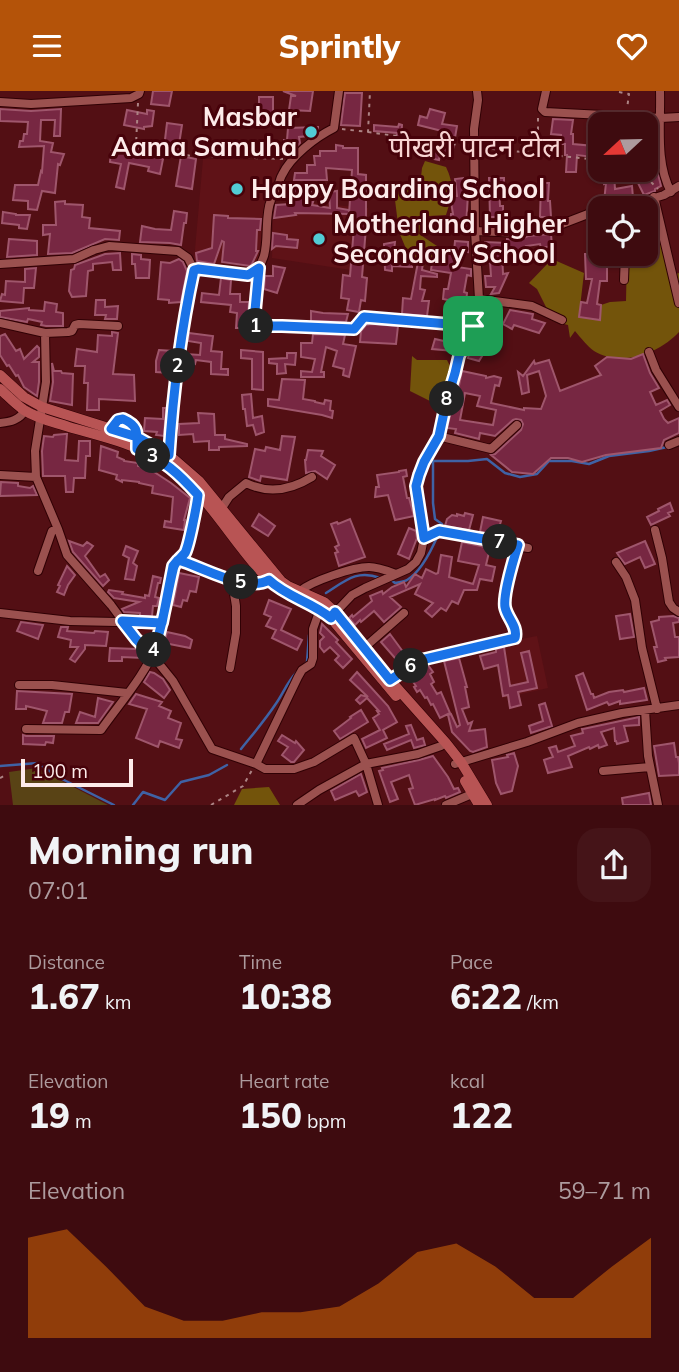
<!DOCTYPE html>
<html lang="en">
<head>
<meta charset="utf-8">
<style>
  body { margin:0; font-family:Mulish,"Noto Sans Devanagari",sans-serif; background:#451418; color:#f1f3f6; height:100vh; display:flex; flex-direction:column; font-size:26px; white-space:nowrap }
  * { box-sizing:border-box; margin:0 }
  p { font-size:23px; color:#ad9b9e }
  .icon { flex:none; width:38px; height:38px; fill:none; stroke:currentColor; stroke-width:2; stroke-linecap:round; stroke-linejoin:round }
  .map { position:relative; height:714px; overflow:hidden }
  .sheet { display:flex; flex-direction:column; background:#3e0b0f; flex:1 }
  .sheet>* { flex:none }
  .needle { width:46px; rotate:248deg }
  .fabs { position:absolute; left:588px; top:21px; display:grid; gap:14px }
  .fabs a { display:grid; place-items:center; width:70px; height:70px; border-radius:14px; background:#3e0b0f; box-shadow:0 2px 5px #0004,0 0 0 2px #572b2f; font-size:35px }
  .scale { position:absolute; left:21px; bottom:18px; width:112px; box-sizing:border-box; padding-left:7px; border:4px solid #fdebea; border-top:0; font-size:19px; line-height:24px; white-space:nowrap; color:#fdebea; -webkit-text-stroke:5px #47020a; paint-order:stroke }
  .pin { position:absolute; display:grid; place-items:center; width:60px; height:60px; color:#fff; margin:-30px; border-radius:14px; box-shadow:0 4px 10px #0006 }
  .km { position:absolute; width:35px; height:35px; margin:-18px; border-radius:50%; background:#222; color:#fff; font-size:19px; line-height:35px; text-align:center }
  .round { display:grid; place-items:center; flex:none; width:74px; height:74px; border-radius:21px; background:#451418 }
  .overview { display:flex; align-items:center; justify-content:space-between; height:119px; padding:0 28px }
  h1 { font-size:38px; font-weight:800; line-height:52px }
  .metrics { display:grid; grid-template-columns:repeat(3,1fr); gap:10px; height:119px; padding:7px 28px }
  .metrics div { display:grid; align-content:center }
  .metrics b { font-size:35px; font-weight:800 }
  .metrics small { font-size:19px; font-weight:400 }
  .metrics p { font-size:19px }
  .chart { height:196px; padding:14px 28px }
  .chart p { display:flex; justify-content:space-between }
  .chart svg { width:100%; height:126px; margin-top:7px; fill:#b45309; opacity:.7 }
  header { display:flex; justify-content:space-between; align-items:center; height:91px; padding:0 28px; background:#b45309; color:#fff; font-size:32px; font-weight:800 }
  .map>svg:first-child { display:block }
  .built { fill:#5f1217 }
  .green { fill:#594315 }
  .forest { fill:#73540b }
  .lines { fill:none; stroke-linecap:round; stroke-linejoin:round }
  .stream { stroke:#3f62a5; stroke-width:2.5 }
  .building { fill:#772742; stroke:#9f566c; stroke-width:2; fill-rule:evenodd }
  .minor-casing { stroke:#300004; stroke-width:10 }
  .major-casing { stroke:#300004; stroke-width:11 }
  .path { stroke:#ac8384; stroke-width:2; stroke-dasharray:3.5 5; stroke-linecap:butt }
  .minor { stroke:#9b514f; stroke-width:8 }
  .major { stroke:#b85454; stroke-width:10 }
  .route-casing { stroke:#fff; stroke-width:14 }
  .route { stroke:#1a73e8; stroke-width:9 }
  .poi-dot { fill:#52ccd5; stroke:#47020a; stroke-width:2.5 }
  .labels { text-anchor:middle; stroke-width:6; stroke-linejoin:round; paint-order:stroke }
  .poi-label { font-size:26px; font-weight:bold; fill:#fdebea; stroke:#47020a; text-anchor:start }
  .neighbourhood-label { font-size:28px; fill:#f8d5d3; stroke:#47020a }
</style>
</head>
<body>
<header><svg class="icon" aria-label="menu" viewBox="0 0 24 24"><path d="M4 6h16M4 12h16M4 18h16"/></svg>Sprintly<svg class="icon" aria-label="heart" viewBox="0 0 24 24"><path d="M12 20l-8-8c-3-5 5-10 8-4 3-6 11-1 8 4z"/></svg></header>
<div class="map">
<svg width="679" height="714" viewBox="0 0 679 714">
  <rect width="100%" height="100%" fill="#530f14"/>
  <path class="built" d="M203,68L281,69L277,88L269,108L265,124L258,169L250,175L194,170Z
    M300,111L368,117L364,181L272,167L273,129L283,126L282,113Z
    M537,545L548,597L503,607L494,553Z"/>
  <path class="green" d="M37,677L108,714H13L9,681Z"/>
  <path class="forest" d="M425,70L446,76C455,95 452,105 446,124L413,126L421,131L419,143L443,159L437,171L428,170L423,176L412,172L399,141L394,101L420,95L422,77Z
    M664,144L672,184L679,182V241C660,262 621,277 594,260C587,255 581,247 575,240L570,247L568,234L553,230L537,198L529,192L552,168L584,182L579,225L600,229L601,214L610,211L626,210L627,163H646V154L648,146Z
    M412,265L417,269H447L452,279L438,314L410,300Z
    M269,696L280,714H234L242,698Z"/>
  <g class="lines">
    <path class="stream" d="M440,438L442,433L435,428L433,412V370H468L487,368L505,382L520,386L537,383L549,370H572L589,373L609,365L649,360L667,356
      M390,488L395,492C399,491 404,491 407,489C421,481 432,458 438,444
      M326,502C345,490 357,478 380,487
      M304,574L307,571L309,544
      M241,658C253,643 265,629 275,614C283,603 287,591 297,581
      M0,675L38,672L58,686L114,714
      M133,714L143,701L165,709L181,691L209,684L227,674"/>
  </g>
  <path class="building" d="M153,0H172L169,15L151,13Z
    M283,0H313L310,20L289,19L291,5H296Z
    M345,2H362L360,35L341,34Z
    M259,6H273V34H252V35L244,34L245,22L259,23Z
    M0,18L31,20L61,18L60,45H54L55,29H41L40,50L53,52L51,61L64,63L60,74L58,73L55,102L42,100L37,119L28,118V110L13,109L15,94H38L41,80L42,81L44,55L19,56L20,50H23L24,43H27L28,31L0,30Z
    M430,18L445,22L442,33L457,35L452,64L440,63L439,69L429,67L432,52L440,53L442,40L418,34L420,25L427,27Z
    M127,19L147,23V19L154,20L152,35L144,36V38L124,34Z
    M553,28L573,29L571,43H573V53L594,55L593,66L577,64L576,81H566L567,64H565V53H561V44L551,43Z
    M167,32L182,34L178,60L164,57Z
    M399,33L402,34L401,51L411,53L409,65L393,62L397,42L374,40V34L398,36Z
    M318,36V39L309,45L299,46L300,52L297,55H284V49H287L288,37Z
    M646,43H652L653,71L655,70L661,95L655,98V100L644,104L638,92L647,88L644,79H646V73L647,72Z
    M336,54L343,55V57H358V83L366,84V136L362,186L367,187L365,210L361,209L359,221L347,219L349,208L341,207L343,184L350,185L354,136H350L351,123H349L352,79L326,77L327,89H294L295,82H307V74H315L314,65H320V60H336Z
    M136,56L148,59L147,64L163,68L160,83L148,80L149,76L129,72L124,98L116,96L121,73L110,71L111,60L134,64Z
    M181,65L196,68L192,98L176,95Z
    M614,83L615,98L632,95L633,107L612,109L611,112L604,111L606,92L604,93L603,86Z
    M463,87L465,104L468,103L466,135L450,134L451,123H453L450,105H457L455,88Z
    M489,87H504V97H499L500,115H503V126H490Z
    M541,92H549L548,110H550L551,126H540Z
    M293,97L316,102L312,114L330,117L329,101L337,100V117L349,119V123L295,122L296,124L274,127L276,114L291,113Z
    M65,110V113L83,114L82,126L90,127L89,137L120,140L119,149L105,148L72,162L48,163L50,143L43,144V134H56L55,111Z
    M174,120L187,122L186,132H184L181,154L170,152L140,151L142,135L155,138L171,139Z
    M3,121L16,123V124H30L27,138L19,137V134L2,132Z
    M214,124L228,125V127L261,128L260,139H257L256,160H258L252,173L250,175L222,171L224,151L222,150L214,173L197,170L196,162L212,157Z
    M273,142L287,144V148L298,149L297,157L276,155L272,158Z
    M551,143L552,155L541,157L540,153L526,155L528,162L519,164L518,160L502,161L503,183L508,182L499,202L491,203L495,196H486L485,185H491L490,171L485,172V151L507,152V148L519,149L528,145Z
    M9,148L37,150V164L7,166Z
    M455,150L468,151V161L460,160L457,176L471,178V185L467,184L464,201L467,202L466,213L471,214L468,228L447,226L448,209L443,208L444,198H448L451,182L431,179L432,172L441,173L444,159L454,161Z
    M395,151L393,169H412V176L392,175V180L385,179L384,153Z
    M120,162L121,179H113L112,171L93,173V179L88,180L86,205L72,206L69,200L71,179L74,178L75,174L105,163Z
    M132,163L141,164V168L150,169L149,187H136L135,173H132Z
    M585,163H597V165H610V173H607V190H600L597,213L601,214L600,229L579,226L581,211L587,212L592,188H586Z
    M179,168L183,171L187,180L181,211L169,212V209L158,208L161,171L170,172Z
    M418,171H423L422,179L437,183V186L421,185L420,198L425,199L422,210H429L427,225L402,223L403,207L411,208Z
    M273,175L285,177L277,202L264,198L265,185H273Z
    M36,177L34,197H24L23,212L0,210L2,203L5,204L6,190L25,191V178Z
    M221,187L231,189L230,203H240V211H249L247,237H236L237,222L230,221L231,214L201,211L202,202L219,204Z
    M96,209H105V216L118,215L117,228H105L106,224H95Z
    M45,211L57,213L56,221L63,222V235H46L41,234L42,231L28,228L27,231L0,226V220L29,217V219L44,220Z
    M510,219L533,223L532,228L545,232L539,242L514,234L512,238L503,233Z
    M311,220L323,222L348,223L346,231L311,230Z
    M371,233L398,235L396,253L360,251L361,240L366,234Z
    M447,239L463,241L454,260L432,258L435,248L444,250Z
    M112,241L118,242L113,283L134,284L135,310L99,308V319H87L88,292H84L85,275H75L77,258L97,261L98,244L112,245Z
    M189,242L213,245L211,260L222,261L221,278H228V284L211,283V271L196,269L195,273L185,271L186,263L200,264L201,252L188,250Z
    M5,243L16,260L20,258L24,268L37,255L39,257V266L33,271H39V291L37,305L24,296L18,284L16,285L9,274L7,275L0,264V245Z
    M313,243L345,244L343,253L356,255L349,286L343,284L344,278L333,275L337,260L326,256L321,281H324V286H301V280L312,281L315,268L301,266V252H312Z
    M476,243L491,246L489,257H487L479,270L468,267L469,263L467,262Z
    M159,259L173,260L170,282L156,281V270Z
    M241,259L263,261V299L252,298V268L241,267Z
    M287,262H296L295,274L285,273L286,282L277,283V273L269,272V268L287,267Z
    M643,263L650,282L659,297L650,301L656,314L667,309L670,314L660,320L664,328L668,332L679,327V342L664,349L661,357L606,364L582,371L568,367H551L533,383L512,381L491,364L495,363L521,339L523,333L521,329L516,328L513,329L495,345L480,342L479,348L455,342L456,338L447,337L454,309H456L462,280L486,285V287L494,285L501,287L499,295L495,294L491,312L524,319V317L541,318L546,305L539,280L527,284L529,301L522,303L518,281L523,285L534,270L535,273L549,269L560,300L601,284L595,275L607,266L631,268ZM465,302L480,305L477,315L496,319L493,334L460,329Z
    M52,272L54,280H61L62,282L73,283L72,314L50,310L53,291Z
    M282,288L305,289L303,308L315,310V311L324,313L325,309L331,310L330,319L333,320L332,327L322,324L268,315V308L279,309Z
    M251,303L253,327L262,325L264,341L256,344L253,334L247,335L245,318H243L242,304Z
    M163,317H166L164,345L156,344L157,341L144,340L145,327L163,328Z
    M198,322L214,323L215,344H225V348L247,353V355L219,356V359H209V350L194,351L193,343L179,344V333L199,332Z
    M65,343H67L65,369L78,370L79,350H90V365H86L85,387H74L73,401H66L65,385H43L42,360L44,345L53,346L54,344Z
    M282,345L295,346L287,389L261,385L260,390L249,386L255,358L265,360L266,356L280,359Z
    M101,355L118,361L117,366L124,369V370L138,372V375L148,377L171,392L190,407L184,429H185L184,439L164,436L165,430L171,431L173,406L152,402L153,395L139,392V391L122,389V391L116,388L117,384L99,379Z
    M308,359L323,360L321,365L335,374L327,388L315,380L306,382L305,369H306Z
    M406,379L407,385L403,386L407,407H409L414,425L395,429L388,404L375,406L376,396H379L377,384L399,381V380Z
    M1,391L18,392V395L30,397L33,395L37,404L0,405Z
    M670,412L673,420L668,422L670,425L651,434L647,426L659,420L658,418Z
    M465,422L473,424L469,439L445,435L447,428L452,424L457,425V423L464,425Z
    M259,423L275,435L268,445L252,435Z
    M483,426L501,430L497,443L480,441Z
    M350,428L365,466L339,475L335,462L338,461L335,456L339,454L331,433L337,431L338,433Z
    M409,437L416,440L417,447L409,468L398,463Z
    M69,450L83,455L87,451L93,455L85,465L100,486L105,483L109,489L103,495L73,461Z
    M645,450L655,473L645,477L640,466L625,473L619,465L617,462Z
    M462,451L490,457L486,474L495,476L492,490L480,488L477,499H464L458,513L452,510L446,520L441,517L432,526L425,520L433,512L415,503L420,493L390,506L401,516L384,531L374,520L361,531L360,529L355,534L349,527L352,524L353,526L372,510L370,505L382,500L383,503L392,496L404,491L406,496L415,483L422,487L426,478L436,483L438,482L441,464L452,466L449,486L473,493L479,474L458,470Z
    M126,455L138,460L133,472L137,475L134,489L125,488L129,467L123,464Z
    M67,475L75,484L68,494L64,504L57,501L60,495L58,494Z
    M179,482L199,486L196,501L190,500L187,510L183,509L181,516L173,514Z
    M153,485L161,487L160,492H158L155,506L159,507L157,515H153L152,525H140V522L124,521L122,518L139,511L114,507L108,501L109,499L123,501L122,503L145,507V504L149,505Z
    M269,509L291,518L281,539L302,549L297,559L272,547L276,539L266,535L271,526L264,523Z
    M630,523L634,546L620,548L616,525Z
    M673,525L679,527V531L673,532L675,546H679V566L665,567L666,569L658,571L654,556H657L651,531L659,529V526Z
    M21,531L43,534L38,548L17,540Z
    M322,533L338,549L336,551L352,568L343,577L335,569L339,565L330,556L324,561L320,556V550L324,546L320,542Z
    M61,536H68L67,540L94,542L95,540L108,541L106,555L85,554V558L75,571L70,568L78,556H70L71,549L58,546Z
    M167,541L185,545L192,549L190,557L164,552Z
    M390,543L409,569L401,574L381,551Z
    M504,556L510,595L528,591L521,562L529,560L537,597L518,601L521,614L510,617L508,604L503,605L498,574L484,578L480,565L496,561V558Z
    M110,557L137,558L144,565L143,567L122,566V570H109Z
    M459,567L467,596H465L469,616L462,618L468,633L472,631L469,640L485,638L487,656L473,661L470,660L452,641L448,624L451,623L457,636L460,634L444,570Z
    M428,574L433,581L430,583L434,591L431,593L437,603L441,601L450,622L440,627L433,613L431,614L427,606L425,607L420,599L417,601L414,596L416,595L409,585Z
    M150,581L154,582L163,588L170,599L164,607L144,591Z
    M357,581L388,615L397,631L383,639L387,647L366,657L362,648L380,639L373,627L379,623L377,620H379L367,607L360,613L356,609L361,604L368,606L350,589Z
    M583,582L591,603H593L594,607L609,601L623,599L624,601L644,597L647,609L620,613V610L609,614L607,611L587,619L576,585Z
    M17,600L72,603L69,621H65L62,632H43L47,620L26,615V618H16Z
    M136,603L162,611L159,615L171,620L168,627L181,632L176,648L182,649L179,657L160,650L158,656L136,647L147,618L129,613Z
    M98,607L113,611L98,632H76L80,621L95,626Z
    M545,612L552,635L531,642L529,635L543,630L539,614Z
    M361,619L368,631L340,648L334,640L351,627L350,626Z
    M639,626V634L624,635L628,650L617,653L616,650H615L614,637L601,641L607,654L599,657L598,654L590,658L589,656L568,665L572,676L548,682L544,669L553,666L549,657L556,655L558,661L575,655L571,645L583,642L582,638H583Z
    M411,634L417,649L423,647L425,654L414,657L411,649L387,659L384,653L409,643L406,635Z
    M23,644L26,645H54L53,652L46,651L45,654L23,653Z
    M282,644L295,652L296,650L304,659L294,671H291L282,664L288,656L278,650Z
    M674,652L676,666H678L679,672V684L659,685L654,655Z
    M514,662L518,675L512,700L501,703L496,692L492,669L508,666L507,664Z
    M433,665L448,686L454,698L458,697L460,701L446,707L445,705L435,709V708L415,714L409,698L413,697L409,684L391,691L398,708L390,711L379,680L383,679L382,677L419,669Z
    M361,683L367,701L359,705L356,700L335,709L331,700Z
    M649,702L651,714H623L622,707Z"/>
  <g class="lines">
    <g class="minor-casing">
      <path id="minor" d="M546,0L542,18L545,21L661,27L679,26
        M660,0C661,33 655,71 671,101
        M0,11L31,13L131,7L139,3L140,0
        M654,106L679,212
        M623,117L664,104L679,95
        M475,140L519,142L540,133H562L588,123L600,121
        M0,173L74,168L94,159L109,155L178,160L188,167L194,179
        M259,177L254,230V234L258,235H282L354,238L364,226L473,235
        M194,179L198,178L248,184C276,172 261,131 271,109C272,106 275,103 277,100C279,95 279,89 282,84C291,65 316,46 334,37L339,0
        M624,189L625,163
        M479,208L532,215L562,229
        M0,232L45,242L46,291L35,360L36,386
        M45,242L68,241L72,240L75,234L79,233L118,235
        M649,261L656,279L679,316
        M0,332C10,331 20,329 25,319
        M110,341C122,318 137,330 137,351
        M438,345L491,358L517,334
        M669,354L679,350
        M169,364C173,302 181,239 194,179
        M0,384L36,386L58,438L67,464L111,514L136,548L152,564L173,590L212,658L256,673L265,678H294L314,671L354,647L366,673L418,663L441,655
        M198,404L186,461L178,469C203,476 246,503 269,489
        M222,417L229,406L246,392C268,403 291,399 312,386
        M655,439L662,467L669,511L673,517L679,521
        M424,447L439,440L528,457
        M616,471L626,486L635,509L642,557L657,618
        M38,480L52,440L58,438
        M300,500C312,490 353,476 369,476C378,476 388,480 396,483
        M0,522L70,530L162,532
        M333,524L352,504L365,497L408,478L416,471L421,462L424,447L416,395L424,371L438,345L446,312L459,265L473,235L479,208L475,140L474,38L478,9L477,0
        M365,556L404,522
        M230,577L236,542V515L232,490
        M390,589L421,569L515,547C519,535 507,527 505,516C502,502 514,468 518,454
        M19,594H52L127,602
        M645,619L648,665L658,714
        M26,638L101,639C120,612 146,583 157,553C162,537 165,521 168,505C170,493 171,479 178,469
        M256,673L298,586L302,579L311,573L313,567V538L320,518
        M455,673L527,651L578,632L622,622L679,614
        M603,680L650,676
        M297,714L319,699L366,673L378,714
        M446,714L472,703"/>
    </g>
    <g class="major-casing">
      <path id="major" d="M0,284L24,306L42,316L137,346L169,364L199,390L281,490L288,495L324,511L335,521L390,589L446,652L461,671L487,714
        M0,298C8,305 15,313 24,319C38,328 54,331 69,336C100,345 133,352 160,369C203,394 233,453 268,488C286,506 311,511 331,527L396,605
        M465,690L479,714"/>
    </g>
    <path class="path" d="M619,1L629,3L627,18
      M138,12L136,54L191,65L283,68
      M538,27V63
      M342,38L368,41L370,0
      M368,41L467,55
      M483,57L600,69
      M639,79L658,98
      M0,687L4,685
      M211,714L243,695L252,679"/>
    <use href="#minor" class="minor"/>
    <use href="#major" class="major"/>
  </g>
  <g class="lines">
    <g class="route-casing">
      <path id="route" d="M473,235L364,226L354,238L282,235H257L254,234V230L259,177L248,184L198,178L194,179C181,239 173,302 169,364L137,346L111,338L118,329L123,328C139,335 137,342 137,358C163,368 179,383 198,404C197,413 189,455 185,462C180,468 174,471 173,479C166,508 163,537 152,564L136,548L122,530L162,532L173,475L178,469C203,476 245,502 269,489C287,506 312,511 331,527L335,521L390,589L421,569L515,547C518,535 507,527 505,516C503,504 514,467 518,454L439,440L424,447L416,395L419,384L424,371L439,345L446,312L455,282L459,265L473,235"/>
    </g>
    <use href="#route" class="route"/>
  </g>
  <g class="poi-dot">
    <circle cx="311" cy="41" r="7"/>
    <circle cx="237" cy="98" r="7"/>
    <circle cx="319" cy="148" r="7"/>
  </g>
  <g class="labels">
    <g class="poi-label">
      <text x="297" y="35" text-anchor="end">Masbar<tspan x="297" dy="30">Aama Samuha</tspan></text>
      <text x="251" y="107">Happy Boarding School</text>
      <text x="333" y="142">Motherland Higher<tspan x="333" dy="30">Secondary School</tspan></text>
    </g>
    <g class="neighbourhood-label">
      <text x="475" y="66">पोखरी पाटन टोल</text>
    </g>
  </g>
</svg>
<div class="fabs">
<a><svg class="needle" viewBox="-14 -14 28 28"><path d="M0-13l5 13h-10z" fill="#e53935"/><path d="M0 13l5-13h-10z" fill="#ad9b9e"/></svg></a>
<a><svg class="icon" aria-label="locate" viewBox="0 0 24 24"><circle cx="12" cy="12" r="6"/><path d="M12 2v4M12 18v4M2 12h4M18 12h4"/></svg></a>
</div>
<div class="scale">100 m</div>
<div class="pin" style="left:473px;top:235px;background:#1e9e55"><svg class="icon" aria-label="arrive" viewBox="0 0 24 24"><path d="M6 21V4h12l-3 4 3 4H6"/></svg></div>
<b class="km" style="left:256px;top:235px">1</b>
<b class="km" style="left:178px;top:275px">2</b>
<b class="km" style="left:153px;top:365px">3</b>
<b class="km" style="left:154px;top:559px">4</b>
<b class="km" style="left:241px;top:491px">5</b>
<b class="km" style="left:411px;top:575px">6</b>
<b class="km" style="left:500px;top:451px">7</b>
<b class="km" style="left:447px;top:308px">8</b>
</div>
<section class="sheet">
<div class="overview"><div><h1>Morning run</h1><p>07:01</p></div><a class="round"><svg class="icon" aria-label="share" viewBox="0 0 24 24"><path d="M12 15V3M7 8l5-5 5 5M5 13v7h14v-7"/></svg></a></div>
<div class="metrics">
<div><p>Distance</p><b>1.67<small> km</small></b></div>
<div><p>Time</p><b>10:38</b></div>
<div><p>Pace</p><b>6:22<small> /km</small></b></div>
</div>
<div class="metrics">
<div><p>Elevation</p><b>19<small> m</small></b></div>
<div><p>Heart rate</p><b>150<small> bpm</small></b></div>
<div><p>kcal</p><b>122</b></div>
</div>
<div class="chart"><p><span>Elevation</span>59–71 m</p>
<svg viewBox="0 0 160 44" preserveAspectRatio="none"><path d="M0 44V9L10 6L20 19L30 33L40 38L50 38L60 35L70 35L80 33L90 25L100 14L110 11L120 19L130 30L140 30L150 19L160 9V44z"/></svg>
</div>
</section>
</body>
</html>
